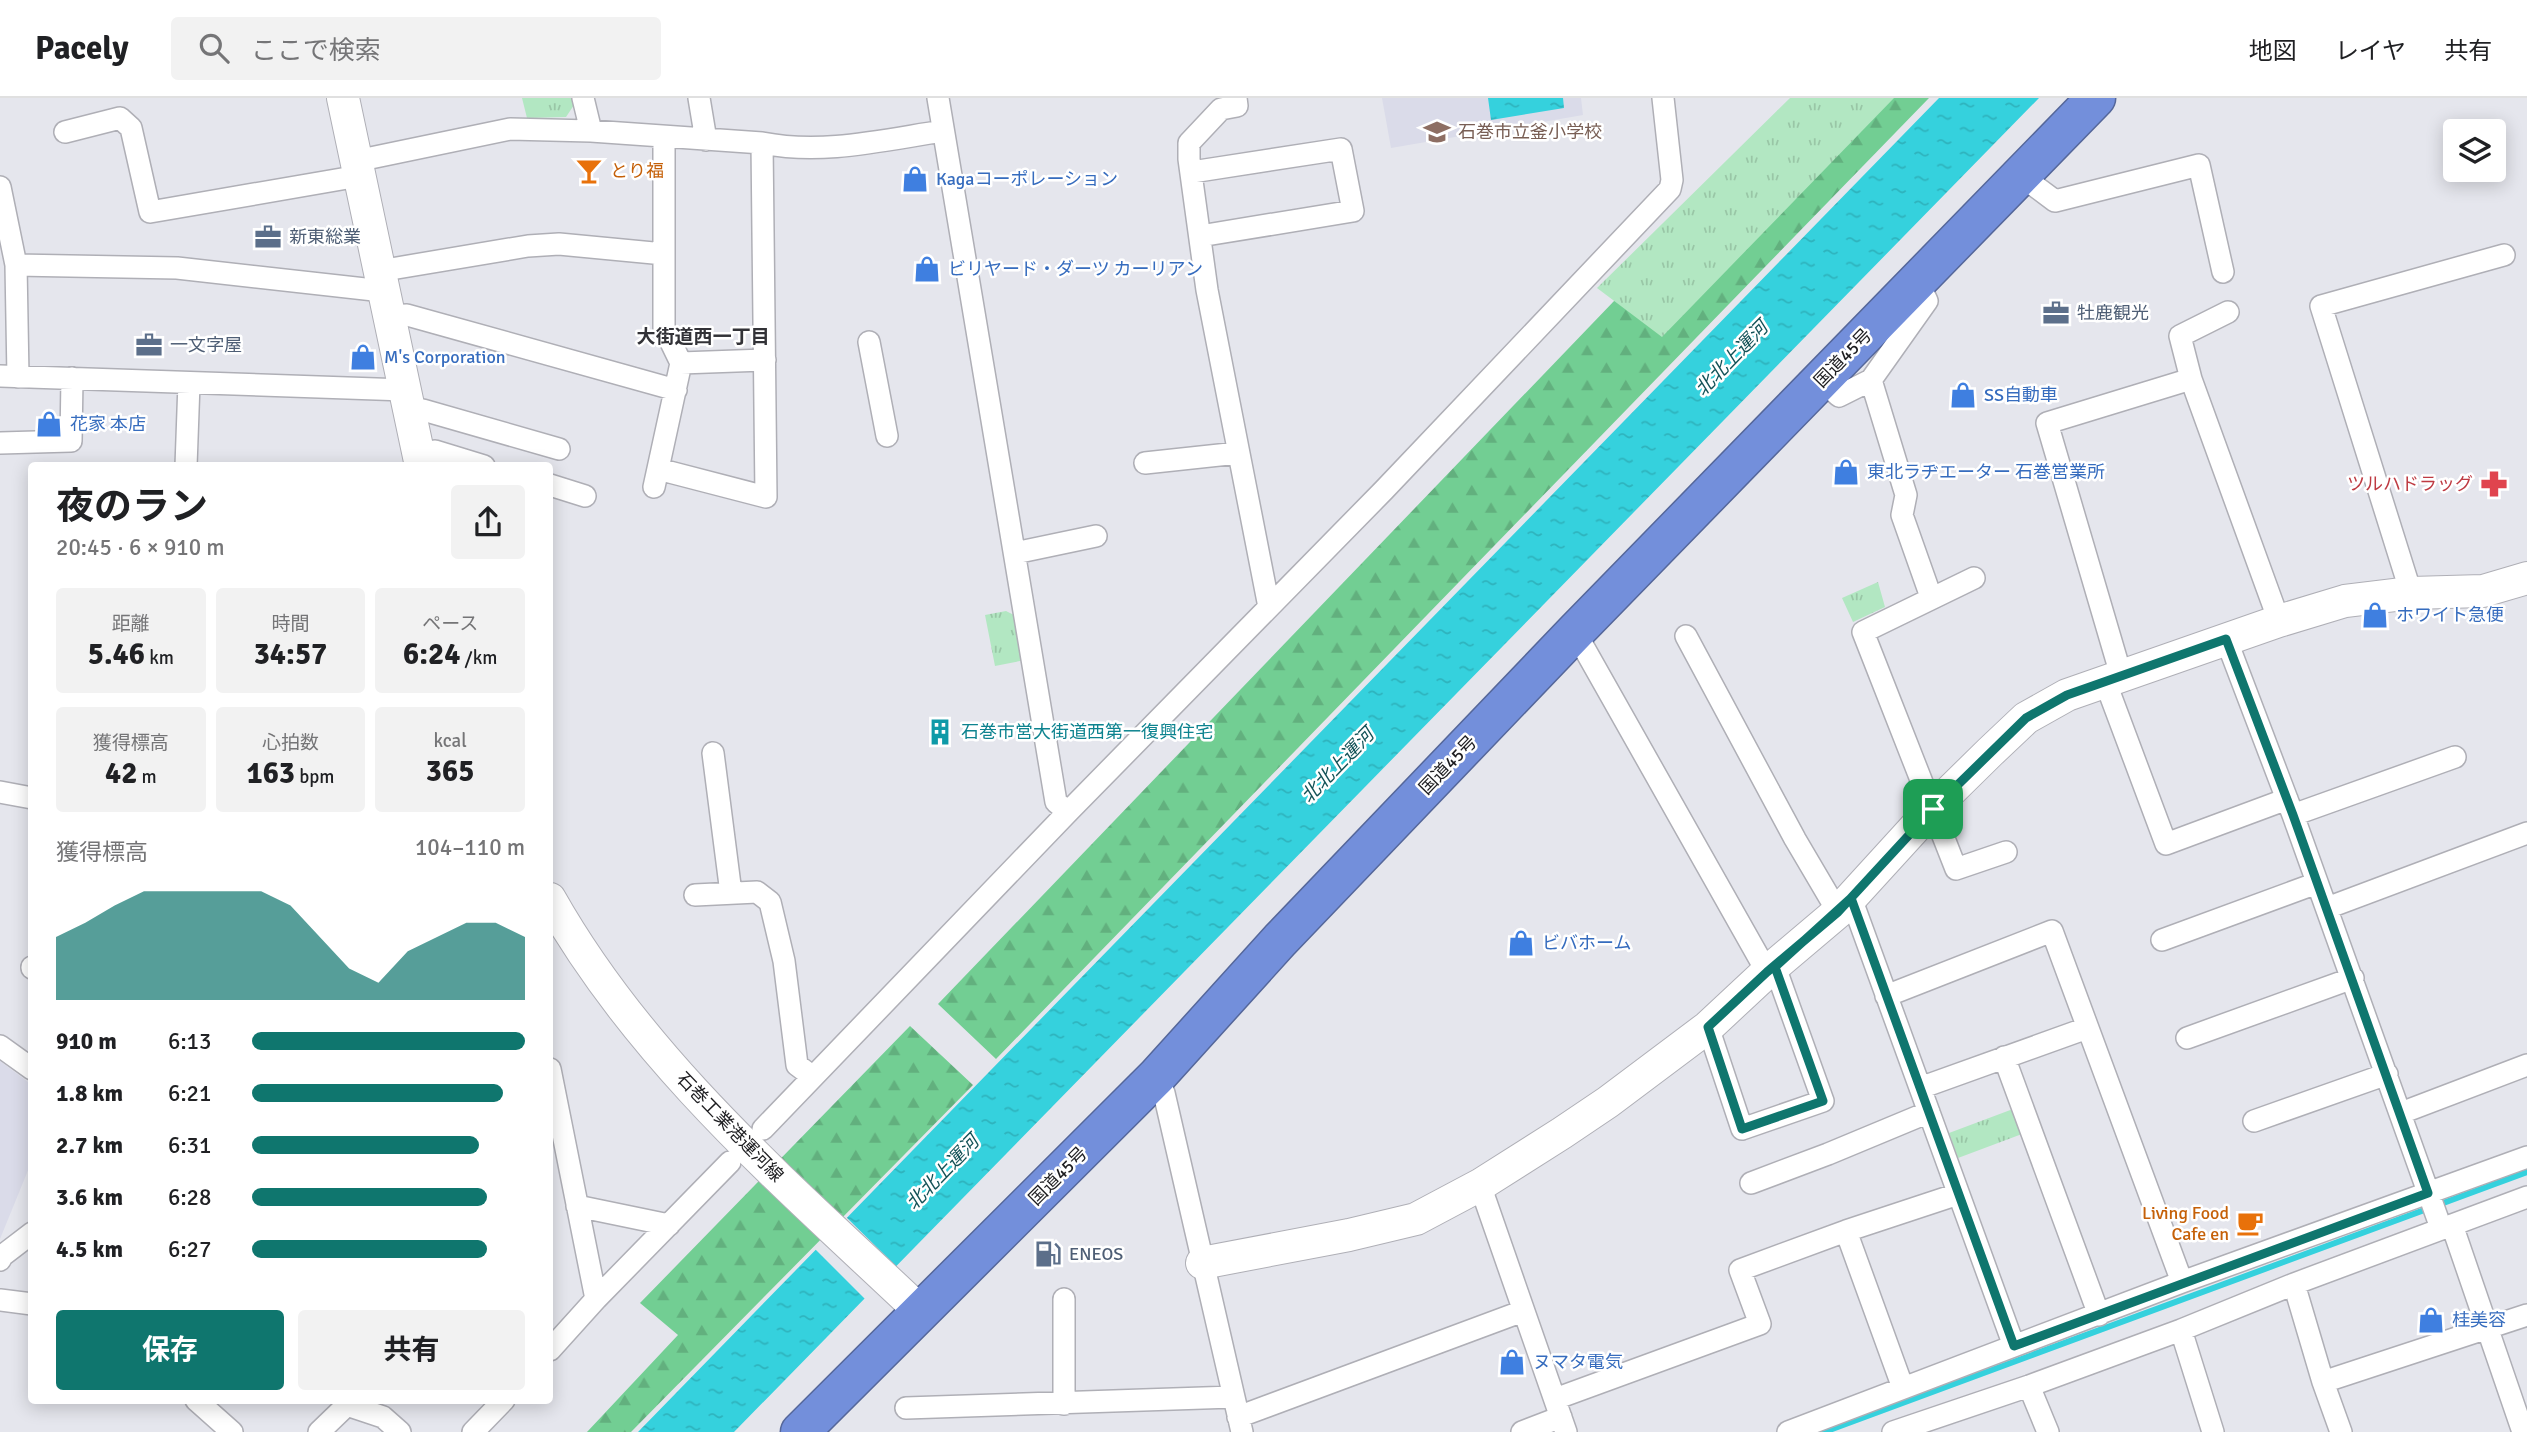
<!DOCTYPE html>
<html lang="ja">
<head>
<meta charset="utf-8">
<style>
  body { margin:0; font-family:Signika,"Noto Sans JP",sans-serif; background:#f2f2f2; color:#202124; height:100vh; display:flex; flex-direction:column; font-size:26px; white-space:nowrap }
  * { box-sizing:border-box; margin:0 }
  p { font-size:23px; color:#757577 }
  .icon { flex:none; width:38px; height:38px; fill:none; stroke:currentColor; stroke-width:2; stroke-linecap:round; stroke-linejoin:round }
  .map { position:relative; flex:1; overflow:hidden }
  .side { position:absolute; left:28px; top:364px; width:525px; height:942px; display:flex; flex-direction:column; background:#fff; border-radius:7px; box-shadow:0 4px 18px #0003 }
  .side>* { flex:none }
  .controls { position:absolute; left:2443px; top:21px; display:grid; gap:14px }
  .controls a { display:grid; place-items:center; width:63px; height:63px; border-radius:7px; background:#fff; box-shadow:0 4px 18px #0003; font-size:35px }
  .pin { position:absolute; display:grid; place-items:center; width:60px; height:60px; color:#fff; margin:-30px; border-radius:14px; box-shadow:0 4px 10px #0006 }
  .round { display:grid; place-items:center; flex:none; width:74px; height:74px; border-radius:7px; background:#f2f2f2 }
  .headline { display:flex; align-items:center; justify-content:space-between; height:119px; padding:0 28px }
  h1 { font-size:38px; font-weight:700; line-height:52px }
  .stats { display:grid; grid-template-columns:repeat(3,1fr); gap:10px; height:119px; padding:7px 28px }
  .stats div { display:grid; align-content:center; border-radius:7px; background:#f2f2f2; text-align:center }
  .stats b { font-size:30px; font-weight:700 }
  .stats small { font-size:19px; font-weight:400 }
  .stats p { font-size:19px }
  .chart { height:196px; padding:14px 28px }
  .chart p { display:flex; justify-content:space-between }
  .chart svg { width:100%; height:126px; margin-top:7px; fill:#0f766e; opacity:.7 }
  .action { display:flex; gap:14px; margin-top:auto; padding:14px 28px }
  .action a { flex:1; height:80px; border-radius:7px; background:#0f766e; color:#fff; font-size:28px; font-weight:700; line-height:80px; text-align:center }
  .action a+a { background:#f2f2f2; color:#202124 }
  ul { padding:0 28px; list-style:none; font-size:23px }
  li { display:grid; grid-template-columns:112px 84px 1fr; align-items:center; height:52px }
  li i { height:18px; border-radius:9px; background:#0f766e }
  header { display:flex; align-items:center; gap:42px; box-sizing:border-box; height:98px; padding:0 35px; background:#fff; border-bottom:2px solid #e0e0e0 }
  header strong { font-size:33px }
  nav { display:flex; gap:38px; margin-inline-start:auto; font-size:24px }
  .search { width:490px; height:63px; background:#f2f2f2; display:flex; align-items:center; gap:18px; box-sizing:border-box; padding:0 24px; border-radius:7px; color:#757577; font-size:26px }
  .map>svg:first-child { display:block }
  .built { fill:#dadbe9 }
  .forest { fill:url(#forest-firs) }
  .park { fill:url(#park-tufts) }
  .water { fill:url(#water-ripples) }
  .pier { fill:#e5e6ed }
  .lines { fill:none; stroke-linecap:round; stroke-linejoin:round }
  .stream { stroke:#35d1dd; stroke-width:6 }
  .street-casing { stroke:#afafb6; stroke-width:24 }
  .secondary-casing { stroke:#afafb6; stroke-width:34 }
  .highway-casing { stroke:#55679a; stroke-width:41 }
  .street { stroke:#fff; stroke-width:21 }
  .secondary { stroke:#fff; stroke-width:32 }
  .highway { stroke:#738fdb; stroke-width:38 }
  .route-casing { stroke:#fff; stroke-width:14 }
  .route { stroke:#0f766e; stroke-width:9 }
  .labels { text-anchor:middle; stroke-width:5; stroke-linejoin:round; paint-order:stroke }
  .education-label { font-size:18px; fill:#785e54; stroke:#fff; text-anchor:start }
  .food-label { font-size:18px; fill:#c56008; stroke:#fff; text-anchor:start }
  .shop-label { font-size:18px; fill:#366cbe; stroke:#fff; text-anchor:start }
  .service-label { font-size:18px; fill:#4e5e75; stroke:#fff; text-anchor:start }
  .street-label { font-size:18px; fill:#1d1d20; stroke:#fff }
  .health-label { font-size:18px; fill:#be3a42; stroke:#fff; text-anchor:end }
  .culture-label { font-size:18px; fill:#0d838f; stroke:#fff; text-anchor:start }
  .neighbourhood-label { font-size:19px; font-weight:bold; fill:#323237; stroke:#fff }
  .water-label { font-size:19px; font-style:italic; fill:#135257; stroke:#fff }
</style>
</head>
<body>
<header>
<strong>Pacely</strong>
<div class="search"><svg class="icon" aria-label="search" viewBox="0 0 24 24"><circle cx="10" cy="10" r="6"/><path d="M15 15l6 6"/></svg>ここで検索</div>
<nav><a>地図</a><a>レイヤ</a><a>共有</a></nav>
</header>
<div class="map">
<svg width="2527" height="1334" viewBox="0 0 2527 1334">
  <defs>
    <pattern id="forest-firs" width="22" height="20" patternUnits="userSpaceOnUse" patternTransform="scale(1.75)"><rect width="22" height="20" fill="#72ce93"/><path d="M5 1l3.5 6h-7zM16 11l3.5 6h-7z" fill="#62b07e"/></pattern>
    <pattern id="park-tufts" width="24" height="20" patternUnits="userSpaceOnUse" patternTransform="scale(1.75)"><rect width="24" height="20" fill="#b2e7c2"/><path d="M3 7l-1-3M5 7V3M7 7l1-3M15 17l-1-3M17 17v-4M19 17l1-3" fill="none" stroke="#99c6a6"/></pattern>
    <pattern id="water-ripples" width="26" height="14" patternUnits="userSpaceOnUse" patternTransform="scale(1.75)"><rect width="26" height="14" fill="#35d1dd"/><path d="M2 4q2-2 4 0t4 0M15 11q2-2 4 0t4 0" fill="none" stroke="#2eb3bd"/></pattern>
  </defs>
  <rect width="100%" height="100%" fill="#e5e6ed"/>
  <path class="built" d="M1382,0H1581L1583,17L1391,50Z
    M0,963L32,987L31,1065L0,1141Z"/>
  <path class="forest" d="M1890,0H1929L996,961L938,906L1615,202Z
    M910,928L973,987L631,1334H587L678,1237L640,1205Z"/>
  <path class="park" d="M522,0H572L574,7L566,19L527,20Z
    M1790,0H1894L1662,239L1597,190Z
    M1878,484L1885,509L1853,524L1842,500Z
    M1006,513L1018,519L1025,562L995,568L985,517Z
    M2013,1011L2022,1036L1958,1060L1949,1035Z"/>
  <path class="water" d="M1488,0H1563L1564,10L1491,22Z
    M1939,0H2039L734,1334H638Z"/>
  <path class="pier" d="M845,1118L899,1171L867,1203L814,1150Z"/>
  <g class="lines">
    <path class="stream" d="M1824,1334L2527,1074"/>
    <g class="street-casing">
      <path id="street" d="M583,0L591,33
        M699,0L706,42
        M938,0L1056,704L1068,714
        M1236,0L1237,8L1221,11L1189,45V61L1207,192L1269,509
        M65,34L120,20L131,30L150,114L359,78
        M356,63L510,31L591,33L762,45C823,57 883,42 943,33
        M1192,74L1341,51L1353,113L1200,138
        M2020,77L2055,103L2199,67L2223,174
        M0,89L16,167L18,279
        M16,167L177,170L383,193
        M379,173L528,148L559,146L664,156
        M1918,183L1927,203L1871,282L1906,397L1902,417L1931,499
        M2228,214L2180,238L2191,281L2279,523
        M389,218L407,217L676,292
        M869,244L887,338
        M681,265L765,262
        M0,278L405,292
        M1821,282L1839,298L1871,282
        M409,315L423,312L559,351
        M0,345L71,343L72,280
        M418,357L435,353L484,368
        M1145,365L1238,355
        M186,368L189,285
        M658,371L766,399L762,45
        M550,387L585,398
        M654,389L681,265L664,230V39
        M1015,455L1096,438
        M1974,480L1863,534L1956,771L2006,754
        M2411,495L2321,208L2504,157
        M1575,534L1767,874
        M1686,538L1795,741L1838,814
        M2226,541L2293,717L2441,1130
        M2121,577L2047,325L2191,281
        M2105,583L2166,746L2287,701
        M713,655L731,795
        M0,694L32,700
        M2293,717L2455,659
        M695,797L757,794L770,804L784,863L797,967L813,979
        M1851,800L2014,1248
        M2327,810L2527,735
        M2162,842L2317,785
        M32,869V870
        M1886,898L2052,833L2182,1184
        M1708,929L1742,1031L1823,1003L1775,869
        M2187,940L2353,880
        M0,948L32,971
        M2004,959L2099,1217
        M550,971L596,1201
        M1157,978L1164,995L1242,1334
        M1920,990L2087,930
        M2401,1015L2527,967
        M2254,1023L2387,976
        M763,1031L1068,714L1384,392L1670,91L1672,82L1663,0
        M1751,1085L1828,1056L1929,1014
        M1480,1087L1566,1334
        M577,1108L669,1127
        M2452,1127L2523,1334
        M1846,1133L1903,1290
        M0,1162L2,1158L32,1135
        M2294,1186L2323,1284L2341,1334
        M1064,1201V1306
        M0,1202L32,1206
        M2181,1232L2213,1334
        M550,1252L596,1201L730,1064
        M2323,1284L2527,1217
        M2029,1288L2048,1334
        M1555,1301L1760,1226L1740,1172L1846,1133L1958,1096
        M196,1302L232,1334
        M906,1310L1233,1299
        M1238,1319L1523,1213
        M319,1334L347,1307L383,1319L400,1334
        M473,1334L504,1302
        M1522,1334L1561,1319
        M1788,1334L2182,1184L2527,1059
        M1893,1334L2029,1288L2181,1232L2294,1186L2527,1099"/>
    </g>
    <g class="secondary-casing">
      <path id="secondary" d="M343,0L421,368
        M550,801C642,964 787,1087 922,1215
        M1202,1165L1349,1137L1416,1121L1480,1087L1562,1035L1608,1004L1708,929L1767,874L1838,814L1932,711L1990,654L2026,620L2067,597L2279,523L2345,503L2411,495L2483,493L2527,480"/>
    </g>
    <g class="highway-casing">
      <path id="highway" d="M800,1334L1157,978L1280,842L1575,534L2096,0"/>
    </g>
    <use href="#street" class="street"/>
    <use href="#secondary" class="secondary"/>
    <use href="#highway" class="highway"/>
  </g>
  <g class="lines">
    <g class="route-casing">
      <path id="route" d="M1933,711L1838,814L1767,874L1708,929L1742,1031L1823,1003L1775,869L1851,800L2014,1248L2428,1095L2293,717L2226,541L2067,597L2026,620L1933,711"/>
    </g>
    <use href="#route" class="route"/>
  </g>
  <defs>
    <g id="school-bare" transform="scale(2.1)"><path d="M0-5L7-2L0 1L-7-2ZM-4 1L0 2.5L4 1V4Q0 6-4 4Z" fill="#8d6e63" stroke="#fff" stroke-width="2.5" paint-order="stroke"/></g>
    <g id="bar-bare" transform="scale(2.1)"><path d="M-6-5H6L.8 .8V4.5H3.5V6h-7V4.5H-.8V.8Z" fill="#e8710a" stroke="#fff" stroke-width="2.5" paint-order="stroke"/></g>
    <g id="shop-bare" transform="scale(2.1)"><path d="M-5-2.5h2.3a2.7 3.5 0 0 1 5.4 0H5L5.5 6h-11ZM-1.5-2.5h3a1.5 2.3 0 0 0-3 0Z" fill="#3f7fe0" stroke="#fff" stroke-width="2.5" paint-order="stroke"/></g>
    <g id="office-bare" transform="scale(2.1)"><path d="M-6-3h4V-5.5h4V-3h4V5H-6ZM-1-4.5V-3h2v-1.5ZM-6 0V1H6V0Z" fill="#5c6f8a" stroke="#fff" stroke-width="2.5" paint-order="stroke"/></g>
    <g id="pharmacy-bare" transform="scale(2.1)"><path d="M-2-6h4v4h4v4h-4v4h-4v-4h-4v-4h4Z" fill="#e0444e" stroke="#fff" stroke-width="2.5" paint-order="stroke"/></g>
    <g id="building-bare" transform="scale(2.1)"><path d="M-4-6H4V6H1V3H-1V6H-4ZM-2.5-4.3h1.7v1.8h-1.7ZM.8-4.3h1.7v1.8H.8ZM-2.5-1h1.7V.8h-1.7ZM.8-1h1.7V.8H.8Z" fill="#0f9aa8" stroke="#fff" stroke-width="2.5" paint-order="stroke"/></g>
    <g id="cafe-bare" transform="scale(2.1)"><path d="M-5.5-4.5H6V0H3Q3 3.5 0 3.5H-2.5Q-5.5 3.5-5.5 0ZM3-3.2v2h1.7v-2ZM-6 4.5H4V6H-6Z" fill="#e8710a" stroke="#fff" stroke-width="2.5" paint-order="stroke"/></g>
    <g id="fuel-bare" transform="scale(2.1)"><path d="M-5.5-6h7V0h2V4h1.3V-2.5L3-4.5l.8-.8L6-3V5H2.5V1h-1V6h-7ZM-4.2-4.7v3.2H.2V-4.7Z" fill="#5c6f8a" stroke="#fff" stroke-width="2.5" paint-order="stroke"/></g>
  </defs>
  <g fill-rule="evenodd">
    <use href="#school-bare" x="1437" y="34"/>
    <use href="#bar-bare" x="589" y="73"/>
    <use href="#shop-bare" x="915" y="81"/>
    <use href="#office-bare" x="268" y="139"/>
    <use href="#shop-bare" x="927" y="171"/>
    <use href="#office-bare" x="2056" y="215"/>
    <use href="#office-bare" x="149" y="247"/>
    <use href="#shop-bare" x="363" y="259"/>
    <use href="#shop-bare" x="1963" y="297"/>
    <use href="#shop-bare" x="49" y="326"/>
    <use href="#shop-bare" x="1846" y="374"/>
    <use href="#pharmacy-bare" x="2494" y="386"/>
    <use href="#shop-bare" x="2375" y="517"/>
    <use href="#building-bare" x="940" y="634"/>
    <use href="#shop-bare" x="1521" y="845"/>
    <use href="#cafe-bare" x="2250" y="1125"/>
    <use href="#fuel-bare" x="1048" y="1156"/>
    <use href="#shop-bare" x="2431" y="1222"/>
    <use href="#shop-bare" x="1512" y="1264"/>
  </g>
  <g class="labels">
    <g class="education-label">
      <text x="1458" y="40">石巻市立釜小学校</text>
    </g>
    <g class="food-label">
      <text x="610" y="79">とり福</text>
      <text x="2229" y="1121" text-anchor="end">Living Food<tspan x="2229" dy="21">Cafe en</tspan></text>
    </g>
    <g class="shop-label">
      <text x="936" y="87">Kagaコーポレーション</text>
      <text x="948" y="177">ビリヤード・ダーツ カーリアン</text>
      <text x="384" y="265">M's Corporation</text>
      <text x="1984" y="303">SS自動車</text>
      <text x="70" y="332">花家 本店</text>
      <text x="1867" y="380">東北ラヂエーター 石巻営業所</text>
      <text x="2396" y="523">ホワイト急便</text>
      <text x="1542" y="851">ビバホーム</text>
      <text x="2452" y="1228">桂美容</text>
      <text x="1533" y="1270">ヌマタ電気</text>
    </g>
    <g class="service-label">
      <text x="289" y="145">新東総業</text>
      <text x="2077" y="221">牡鹿観光</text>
      <text x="170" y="253">一文字屋</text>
      <text x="1069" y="1162">ENEOS</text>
    </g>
    <g class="street-label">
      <text transform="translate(1843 260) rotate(-46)" y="6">国道45号</text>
      <text transform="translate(1448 667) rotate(-46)" y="6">国道45号</text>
      <text transform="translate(730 1029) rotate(46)" y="6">石巻工業港運河線</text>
      <text transform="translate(1058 1078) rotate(-45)" y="6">国道45号</text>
    </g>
    <g class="health-label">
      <text x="2473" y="392">ツルハドラッグ</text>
    </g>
    <g class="culture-label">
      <text x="961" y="640">石巻市営大街道西第一復興住宅</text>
    </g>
    <g class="neighbourhood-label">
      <text x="703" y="245">大街道西一丁目</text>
    </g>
    <g class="water-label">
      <text transform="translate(1731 260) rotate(-46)" y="7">北北上運河</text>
      <text transform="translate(1337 667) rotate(-46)" y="7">北北上運河</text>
      <text transform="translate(942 1074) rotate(-46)" y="7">北北上運河</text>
    </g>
  </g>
</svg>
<div class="controls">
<a><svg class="icon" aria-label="layers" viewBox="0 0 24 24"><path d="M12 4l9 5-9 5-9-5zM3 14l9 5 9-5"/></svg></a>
</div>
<div class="pin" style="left:1933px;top:711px;background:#1e9e55"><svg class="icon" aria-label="arrive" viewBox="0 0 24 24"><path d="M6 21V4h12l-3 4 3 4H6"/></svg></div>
<section class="side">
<div class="headline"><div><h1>夜のラン</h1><p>20:45 · 6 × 910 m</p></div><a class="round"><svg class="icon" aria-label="share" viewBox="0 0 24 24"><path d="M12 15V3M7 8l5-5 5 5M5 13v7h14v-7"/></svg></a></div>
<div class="stats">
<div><p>距離</p><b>5.46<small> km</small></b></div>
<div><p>時間</p><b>34:57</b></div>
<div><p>ペース</p><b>6:24<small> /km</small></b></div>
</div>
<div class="stats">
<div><p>獲得標高</p><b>42<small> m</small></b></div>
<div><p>心拍数</p><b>163<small> bpm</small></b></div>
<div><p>kcal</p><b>365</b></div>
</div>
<div class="chart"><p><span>獲得標高</span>104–110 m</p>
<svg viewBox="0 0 160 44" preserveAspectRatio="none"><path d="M0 44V22L10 17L20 11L30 6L40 6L50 6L60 6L70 6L80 11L90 22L100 33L110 38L120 27L130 22L140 17L150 17L160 22V44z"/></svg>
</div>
<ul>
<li><b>910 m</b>6:13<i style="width:100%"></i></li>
<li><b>1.8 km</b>6:21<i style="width:92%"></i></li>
<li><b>2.7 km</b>6:31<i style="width:83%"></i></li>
<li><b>3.6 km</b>6:28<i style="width:86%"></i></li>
<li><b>4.5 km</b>6:27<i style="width:86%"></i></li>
</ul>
<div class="action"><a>保存</a><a>共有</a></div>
</section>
</div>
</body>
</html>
